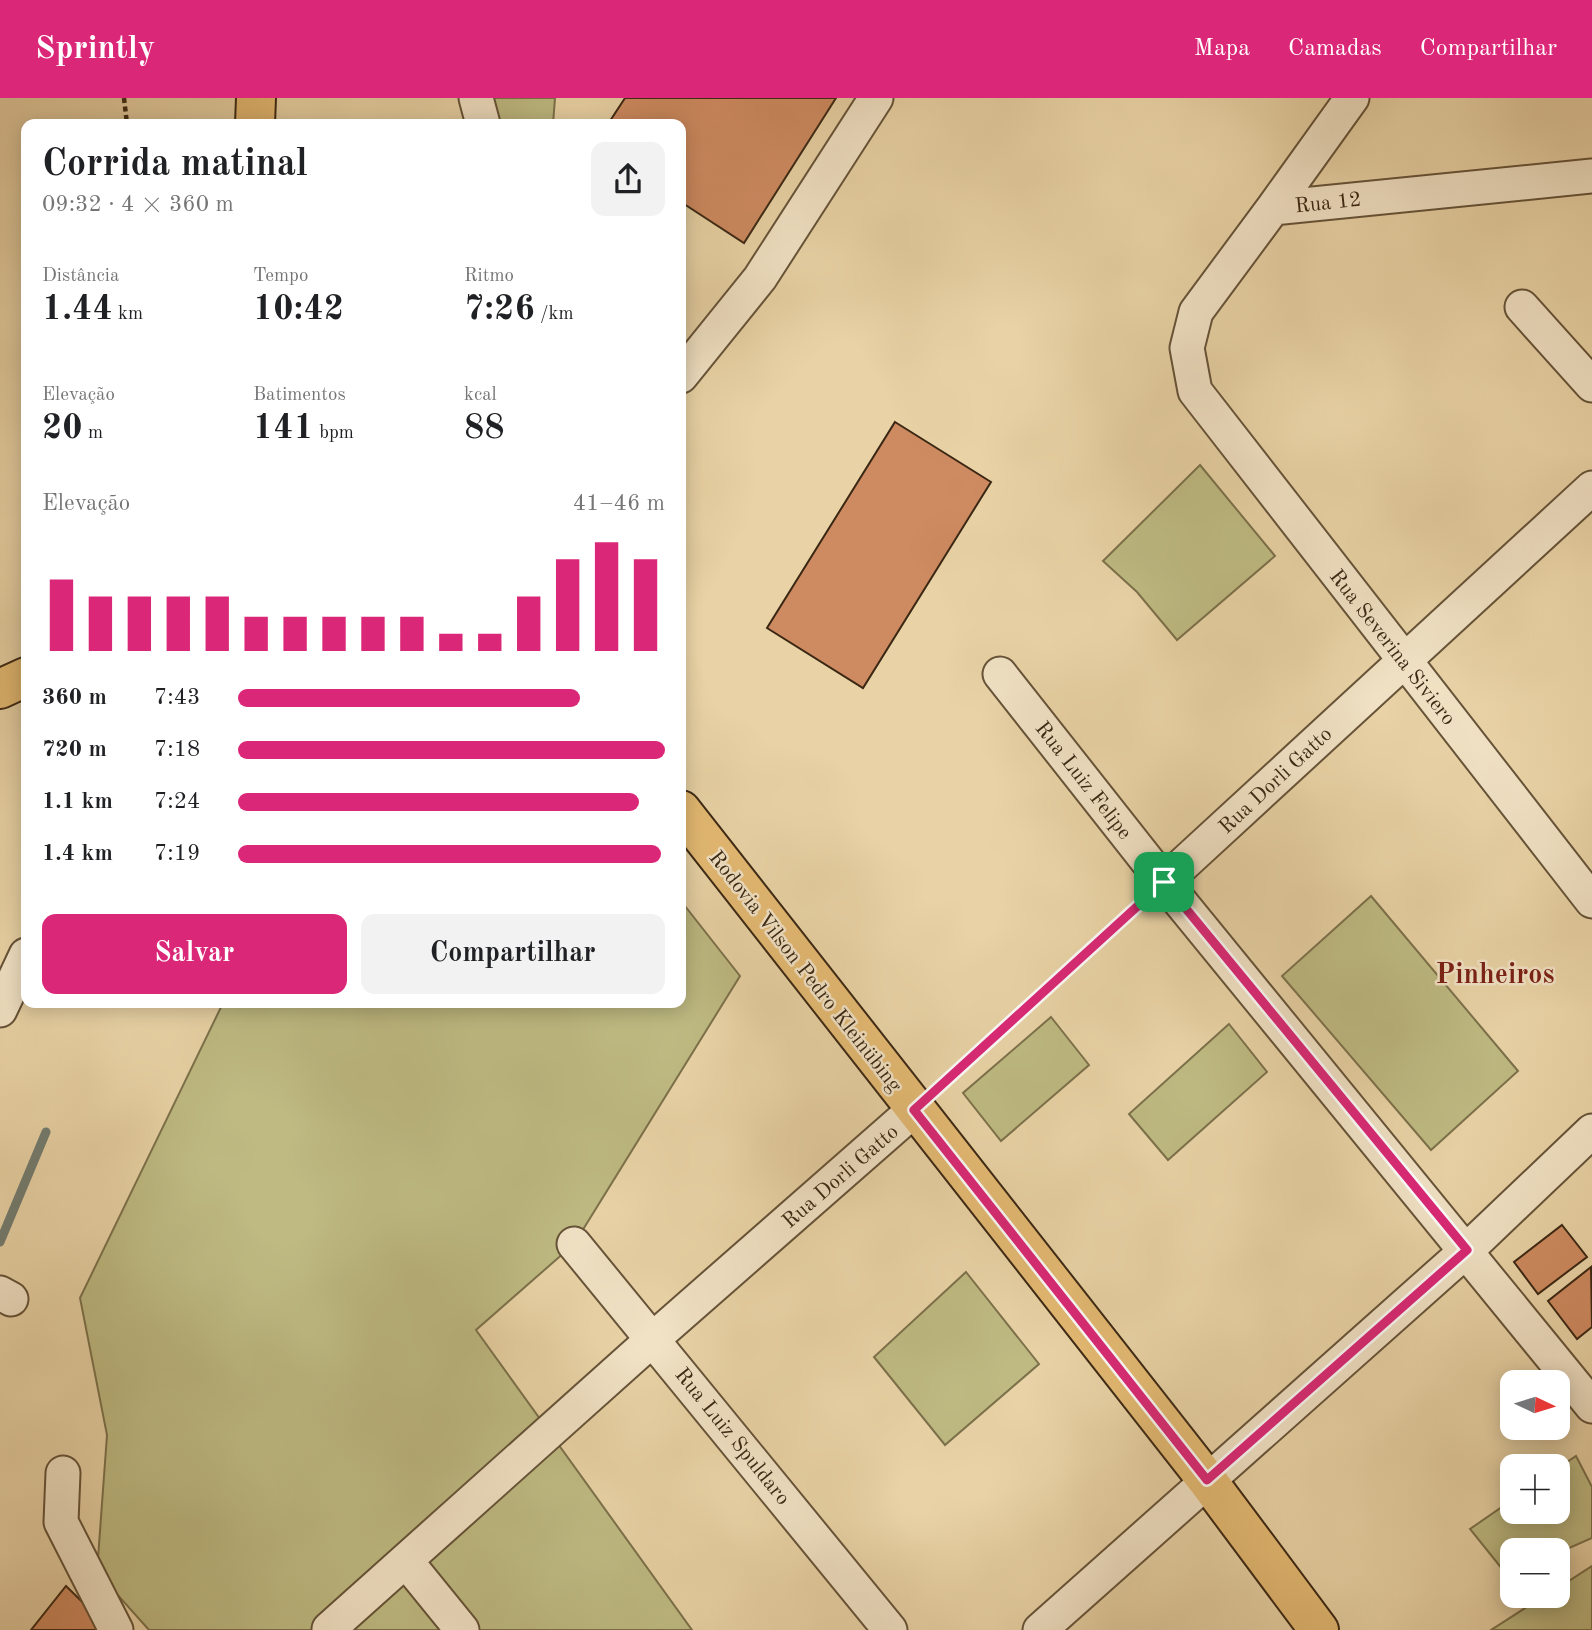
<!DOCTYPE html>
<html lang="pt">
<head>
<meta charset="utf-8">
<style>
  body { margin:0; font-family:"Old Standard TT",serif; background:#f2f2f2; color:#202124; height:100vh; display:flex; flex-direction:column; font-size:26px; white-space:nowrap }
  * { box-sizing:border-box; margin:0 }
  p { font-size:23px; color:#757577 }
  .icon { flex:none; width:38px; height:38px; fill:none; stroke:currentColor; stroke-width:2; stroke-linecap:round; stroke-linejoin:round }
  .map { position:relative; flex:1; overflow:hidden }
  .sheet { position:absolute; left:21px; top:21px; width:665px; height:889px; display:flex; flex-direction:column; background:#fff; border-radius:14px; box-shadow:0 4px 18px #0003 }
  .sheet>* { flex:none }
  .needle { width:46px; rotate:94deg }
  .buttons { position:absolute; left:1500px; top:1272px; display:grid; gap:14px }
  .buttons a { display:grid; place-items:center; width:70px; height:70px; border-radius:14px; background:#fff; box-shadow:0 4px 18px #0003; font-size:35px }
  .pin { position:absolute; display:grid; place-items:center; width:60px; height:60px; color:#fff; margin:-30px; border-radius:14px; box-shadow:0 4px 10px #0006 }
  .round { display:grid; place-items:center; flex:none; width:74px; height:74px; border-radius:14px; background:#f2f2f2 }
  .head { display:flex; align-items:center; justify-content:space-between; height:119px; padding:0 21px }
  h1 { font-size:38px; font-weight:700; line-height:52px }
  .metrics { display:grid; grid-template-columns:repeat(3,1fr); gap:10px; height:119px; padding:7px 21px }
  .metrics div { display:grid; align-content:center }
  .metrics b { font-size:35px; font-weight:700 }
  .metrics small { font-size:19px; font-weight:400 }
  .metrics p { font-size:19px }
  .chart { height:196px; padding:14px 21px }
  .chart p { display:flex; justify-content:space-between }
  .chart svg { width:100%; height:126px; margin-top:7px; stroke:#db2777; stroke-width:6 }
  .button { display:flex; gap:14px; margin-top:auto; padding:14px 21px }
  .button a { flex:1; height:80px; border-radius:14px; background:#db2777; color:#fff; font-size:28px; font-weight:700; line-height:80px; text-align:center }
  .button a+a { background:#f2f2f2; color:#202124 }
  ul { padding:0 21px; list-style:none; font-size:23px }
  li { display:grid; grid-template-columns:112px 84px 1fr; align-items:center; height:52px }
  li i { height:18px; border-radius:9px; background:#db2777 }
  header { display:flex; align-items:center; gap:42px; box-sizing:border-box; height:98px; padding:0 35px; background:#db2777; color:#fff }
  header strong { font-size:33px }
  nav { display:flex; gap:38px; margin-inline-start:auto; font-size:24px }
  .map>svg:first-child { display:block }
  .green { fill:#beba82; stroke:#7c714b; stroke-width:2 }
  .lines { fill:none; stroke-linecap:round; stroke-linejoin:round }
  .stream { stroke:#737d71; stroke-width:9 }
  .building { fill:#ce8a60; stroke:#3b2814; stroke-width:2 }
  .minor-casing { stroke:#665338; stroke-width:37 }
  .major-casing { stroke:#3b2814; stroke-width:42 }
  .path { stroke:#3b2814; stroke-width:4.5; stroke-dasharray:5 3.5; stroke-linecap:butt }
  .minor { stroke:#f1e2c5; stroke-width:33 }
  .major { stroke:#e4ba73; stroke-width:38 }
  .route-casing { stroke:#fff; stroke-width:14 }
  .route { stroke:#db2777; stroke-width:9 }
  .labels { text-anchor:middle; stroke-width:5; stroke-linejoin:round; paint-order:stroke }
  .street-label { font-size:21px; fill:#3b2814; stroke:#f1e2c5 }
  .district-label { font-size:28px; font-weight:bold; fill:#7a1f14; stroke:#f1e2c5 }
</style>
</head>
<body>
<header>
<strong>Sprintly</strong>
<nav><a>Mapa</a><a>Camadas</a><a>Compartilhar</a></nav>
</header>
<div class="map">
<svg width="1592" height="1532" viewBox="0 0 1592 1532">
  <rect width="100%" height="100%" fill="#e9d3a6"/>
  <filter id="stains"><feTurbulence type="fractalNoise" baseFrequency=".00286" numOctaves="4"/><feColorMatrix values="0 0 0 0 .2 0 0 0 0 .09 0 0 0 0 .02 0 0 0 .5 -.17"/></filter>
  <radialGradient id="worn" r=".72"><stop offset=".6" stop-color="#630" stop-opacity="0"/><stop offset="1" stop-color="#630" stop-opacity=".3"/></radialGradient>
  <path class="green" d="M490,0H555L553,26H499Z
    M1200,367L1275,458L1177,542L1137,494L1103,463Z
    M1371,798L1518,973L1431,1052L1282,878Z
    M681,803L740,878L574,1146L476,1232L692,1532H149L97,1474L107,1337L80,1200L223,905H681Z
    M1051,919L1089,967L1001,1043L963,995Z
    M1229,926L1267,974L1168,1062L1129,1016Z
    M966,1174L1039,1266L945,1347L874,1259Z
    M1576,1358L1592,1389V1440L1558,1455V1452H1512V1475L1507,1477L1470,1431L1512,1402V1414H1558V1370Z
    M1592,1468V1532H1491L1544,1498H1558V1490Z"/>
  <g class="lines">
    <path class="stream" d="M0,1144L46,1034"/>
  </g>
  <path class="building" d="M625,0H836L744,145L681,104V26H608Z
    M895,324L991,384L863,590L767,530Z
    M1562,1127L1587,1159L1538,1196L1514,1164Z
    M1591,1169L1592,1229L1577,1241L1548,1203Z
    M66,1488L111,1532H31Z"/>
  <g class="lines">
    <g class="minor-casing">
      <path id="minor" d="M476,0L483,26
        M1592,78L1273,110L1196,214L1187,250L1195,293L1592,803
        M1273,110L1352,0
        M1522,209L1592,287
        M681,278L760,180L876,0
        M1000,576L1164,784L1592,1308
        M1164,784L1592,390
        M0,912L26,857
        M574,1146L890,1532
        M0,1195L11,1201
        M63,1375L61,1424L116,1532
        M406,1463L462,1532
        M329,1531L653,1241L914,1012
        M1040,1532L1467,1152L1592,1033"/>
    </g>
    <g class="major-casing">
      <path id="major" d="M255,26L256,0
        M0,591L26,579
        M681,712L1207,1382L1319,1532"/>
    </g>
    <path class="path" d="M124,0L127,26
      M941,988L1141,805"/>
    <use href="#minor" class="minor"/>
    <use href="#major" class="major"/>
  </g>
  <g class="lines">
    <g class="route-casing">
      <path id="route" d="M1164,784L1467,1152L1207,1382L914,1012Z"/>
    </g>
    <use href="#route" class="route"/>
  </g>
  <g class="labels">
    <g class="street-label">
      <text transform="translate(1328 104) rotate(-6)" y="7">Rua 12</text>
      <text transform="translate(1393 549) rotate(52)" y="7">Rua Severina Siviero</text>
      <text transform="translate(1084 682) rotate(52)" y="7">Rua Luiz Felipe</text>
      <text transform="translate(1275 682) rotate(-43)" y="7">Rua Dorli Gatto</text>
      <text transform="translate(806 873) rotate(52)" y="7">Rodovia Vilson Pedro Kleinübing</text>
      <text transform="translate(840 1078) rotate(-41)" y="7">Rua Dorli Gatto</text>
      <text transform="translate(733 1338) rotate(51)" y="7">Rua Luiz Spuldaro</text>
    </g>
    <g class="district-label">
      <text x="1495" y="885">Pinheiros</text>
    </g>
  </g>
  <rect width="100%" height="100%" filter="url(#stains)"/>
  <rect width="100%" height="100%" fill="url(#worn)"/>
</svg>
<div class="buttons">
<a><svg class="needle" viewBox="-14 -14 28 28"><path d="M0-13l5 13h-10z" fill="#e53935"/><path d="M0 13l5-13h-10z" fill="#757577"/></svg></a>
<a>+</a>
<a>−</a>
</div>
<div class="pin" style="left:1164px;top:784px;background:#1e9e55"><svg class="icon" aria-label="arrive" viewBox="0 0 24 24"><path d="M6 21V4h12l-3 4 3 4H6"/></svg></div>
<section class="sheet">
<div class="head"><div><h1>Corrida matinal</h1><p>09:32 · 4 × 360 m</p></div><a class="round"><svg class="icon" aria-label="share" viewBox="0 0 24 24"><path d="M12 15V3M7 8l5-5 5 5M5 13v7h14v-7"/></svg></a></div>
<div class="metrics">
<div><p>Distância</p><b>1.44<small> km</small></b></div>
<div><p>Tempo</p><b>10:42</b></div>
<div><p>Ritmo</p><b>7:26<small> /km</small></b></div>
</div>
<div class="metrics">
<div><p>Elevação</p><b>20<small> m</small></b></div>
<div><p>Batimentos</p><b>141<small> bpm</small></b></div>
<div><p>kcal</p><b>88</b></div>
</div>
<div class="chart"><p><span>Elevação</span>41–46 m</p>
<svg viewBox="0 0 160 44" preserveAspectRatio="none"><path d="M5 44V19M15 44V25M25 44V25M35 44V25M45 44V25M55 44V32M65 44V32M75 44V32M85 44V32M95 44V32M105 44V38M115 44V38M125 44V25M135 44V12M145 44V6M155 44V12"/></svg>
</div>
<ul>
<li><b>360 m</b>7:43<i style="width:80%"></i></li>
<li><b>720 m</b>7:18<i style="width:100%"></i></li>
<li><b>1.1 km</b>7:24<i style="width:94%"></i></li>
<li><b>1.4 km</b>7:19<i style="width:99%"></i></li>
</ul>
<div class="button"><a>Salvar</a><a>Compartilhar</a></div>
</section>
</div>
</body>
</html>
